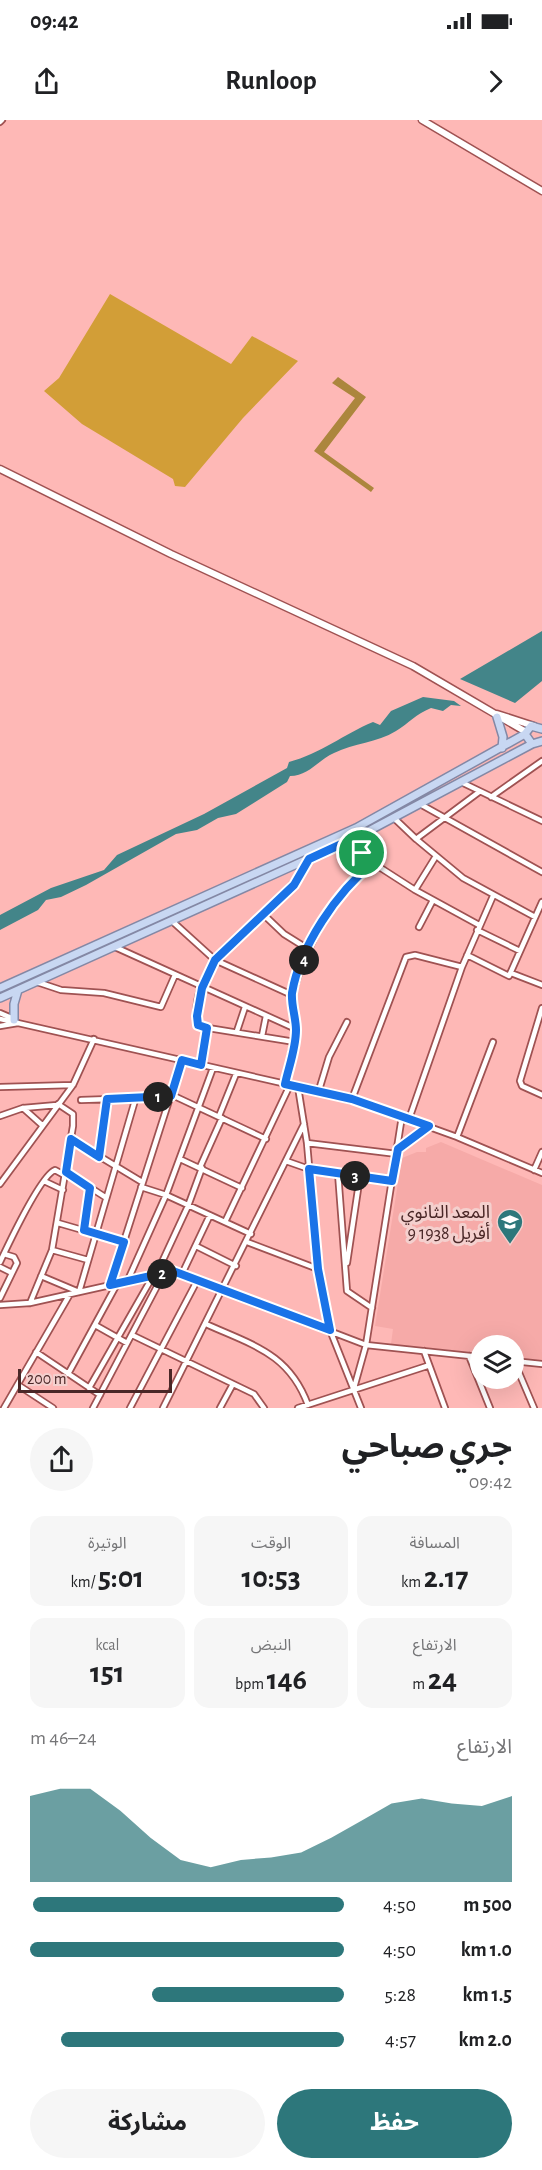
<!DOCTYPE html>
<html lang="ar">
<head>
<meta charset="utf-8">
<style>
  body { margin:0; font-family:"Alegreya Sans","Noto Sans Arabic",sans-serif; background:#f6f6f6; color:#202124; direction:rtl; height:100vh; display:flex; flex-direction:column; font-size:22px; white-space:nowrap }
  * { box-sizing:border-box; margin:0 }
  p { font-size:20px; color:#757577 }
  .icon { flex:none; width:33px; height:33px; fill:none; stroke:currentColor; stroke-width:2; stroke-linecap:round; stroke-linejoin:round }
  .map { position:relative; height:1288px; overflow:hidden; direction:ltr }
  .panel { display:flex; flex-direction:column; background:#fff; flex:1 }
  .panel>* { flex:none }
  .controls { position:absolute; left:470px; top:1215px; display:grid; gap:12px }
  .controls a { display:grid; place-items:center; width:54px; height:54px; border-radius:50%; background:#fff; box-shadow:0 6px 24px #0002; font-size:30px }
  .scale { position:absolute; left:18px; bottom:15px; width:154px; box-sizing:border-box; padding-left:6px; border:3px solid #4a2727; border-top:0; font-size:16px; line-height:21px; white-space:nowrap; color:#4a2727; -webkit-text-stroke:4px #f4d0ce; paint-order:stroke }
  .pin { position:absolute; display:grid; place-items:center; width:51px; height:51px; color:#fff; margin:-26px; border:3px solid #fff; border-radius:50%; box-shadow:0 2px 6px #0007 }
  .km { position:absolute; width:30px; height:30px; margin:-15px; border-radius:50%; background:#222; color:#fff; font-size:16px; line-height:30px; text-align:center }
  .round { display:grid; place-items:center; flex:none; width:63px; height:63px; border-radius:32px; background:#f6f6f6 }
  .head { display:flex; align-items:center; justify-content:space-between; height:102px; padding:0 30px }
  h1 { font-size:33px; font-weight:700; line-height:45px }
  .figures { display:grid; grid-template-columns:repeat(3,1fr); gap:9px; height:102px; padding:6px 30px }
  .figures div { display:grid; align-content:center; border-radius:15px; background:#f6f6f6; text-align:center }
  .figures b { font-size:30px; font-weight:700 }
  .figures small { font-size:16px; font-weight:400 }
  .figures p { font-size:16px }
  .chart { height:168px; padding:12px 30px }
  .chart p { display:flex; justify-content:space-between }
  .chart svg { width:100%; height:108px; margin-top:6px; fill:#2d777b; opacity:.7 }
  .button { display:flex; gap:12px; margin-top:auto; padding:12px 30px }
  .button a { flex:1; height:69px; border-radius:36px; background:#2d777b; color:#fff; font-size:24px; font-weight:700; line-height:69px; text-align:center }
  .button a+a { background:#f6f6f6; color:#202124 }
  ul { padding:0 30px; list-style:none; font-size:20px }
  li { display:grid; grid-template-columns:96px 72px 1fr; align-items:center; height:45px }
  li i { height:15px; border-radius:8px; background:#2d777b }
  .status { display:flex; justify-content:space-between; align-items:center; height:42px; padding:0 30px; background:#fff; direction:ltr }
  .status svg { height:16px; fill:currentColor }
  header { display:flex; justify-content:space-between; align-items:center; height:78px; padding:0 30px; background:#fff; font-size:27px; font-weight:700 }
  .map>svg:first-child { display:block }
  .built { fill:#f6aaa8 }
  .green { fill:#d29e37 }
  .forest { fill:#ac863d }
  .water { fill:#438589 }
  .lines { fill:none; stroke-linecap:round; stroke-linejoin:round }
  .street-casing { stroke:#9f5252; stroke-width:8 }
  .secondary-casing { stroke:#9f5252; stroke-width:9 }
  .primary-casing { stroke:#8488a5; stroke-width:10 }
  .street { stroke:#fff; stroke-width:4.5 }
  .secondary { stroke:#fff; stroke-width:6 }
  .primary { stroke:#c8d7f2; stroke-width:7 }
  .route-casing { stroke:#fff; stroke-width:12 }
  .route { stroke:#1a73e8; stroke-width:8 }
  .labels { text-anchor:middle; stroke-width:6; stroke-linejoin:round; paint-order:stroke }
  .poi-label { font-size:18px; fill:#4a2727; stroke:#f4d0ce; text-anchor:end }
</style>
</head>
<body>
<div class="status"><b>09:42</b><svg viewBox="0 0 49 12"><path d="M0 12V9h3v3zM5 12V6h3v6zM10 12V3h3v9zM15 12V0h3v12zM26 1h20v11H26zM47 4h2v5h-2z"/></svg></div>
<header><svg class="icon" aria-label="forward" viewBox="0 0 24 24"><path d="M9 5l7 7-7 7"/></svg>Runloop<svg class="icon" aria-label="share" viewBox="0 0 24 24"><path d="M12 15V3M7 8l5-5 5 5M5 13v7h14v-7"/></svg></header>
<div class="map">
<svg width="542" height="1288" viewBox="0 0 542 1288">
  <rect width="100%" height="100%" fill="#feb8b6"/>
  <path class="built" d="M441,1022L542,1065V1241L513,1237V1226H480V1233L391,1224L393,1209L375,1206L402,1038L417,1032H426V1028Z"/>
  <path class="green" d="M110,174L231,244L252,216L298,241L243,298L185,367L175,366L173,359L82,304L44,271L59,258Z"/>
  <path class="forest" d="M338,257L366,277L324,332L374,368L371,372L314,331L355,278L332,263Z"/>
  <path class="water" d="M542,511V561L515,583L460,559Z
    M423,577L454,581L461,586L451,585L443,591L431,588C416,594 409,603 396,611C377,623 354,623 334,633C318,640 309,656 290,656L287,662L236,694L218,698L197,710L176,714L86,765L61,777L46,780L38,790L0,810V795L51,768L104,750L117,735L204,694L287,648L289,642C320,634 344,614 373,602L380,605L391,591Z"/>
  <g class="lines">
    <g class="street-casing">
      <path id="street" d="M0,2L2,0
        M461,662L542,701
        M479,672L416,719L463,758L535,797
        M491,677L542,641
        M420,684L542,752
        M394,698L416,719
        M436,736L415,770L479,805
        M373,743L415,770
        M263,794L284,814L308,829
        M172,801L215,840L292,875L296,909L285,964
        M419,807L432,782
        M477,810L520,831
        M115,827L296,909
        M467,835L509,856L542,782
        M511,853L542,865
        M37,862L61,870L104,873L161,887L175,855
        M292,875C307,824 331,776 373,743L348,721
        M542,888L520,961L522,966L542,975
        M0,893L14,899
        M0,899L352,979L457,1017L542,1053
        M0,906L18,903
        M237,911L245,887
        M262,916L266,896
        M295,922L202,907L197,903C187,831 283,795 309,739
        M201,945L207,908
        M0,967L73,965
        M298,967L307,1023L318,1149L330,1210L361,1288
        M319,970L329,937L347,902
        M172,975L266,1019
        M352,979L406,837L415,835L462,847
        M81,980L171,977
        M23,988L42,1005
        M0,996L23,988L57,985
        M219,996L236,954
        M409,999L462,847L493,776
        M457,1017L493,922
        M71,1019L142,1062
        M307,1023L397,1034
        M397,1029L429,1006
        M99,1037L107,979
        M180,1039L242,1068
        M286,1041L309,1049L392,1061
        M200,1047L222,998
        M534,1050L542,1032
        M66,1052L105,1077
        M338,1053L347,1171L372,1188
        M44,1061L63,1070
        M0,1064L73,965L94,919
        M141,1067L166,1075L251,1114
        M225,1102L290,965
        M58,1103L124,1122
        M84,1110L90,1068
        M247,1122L318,1149
        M196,1126L236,1146
        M52,1130L88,1140
        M0,1142C8,1125 41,1055 55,1050L66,1056
        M347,1143L360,1056
        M0,1147L12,1153
        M182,1154L210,1095
        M156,1155L188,1086L202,1048
        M41,1156L79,1172L136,977
        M127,1162L166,1075L213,948
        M110,1165L182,940
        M0,1178L17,1143L14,1137L4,1134
        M30,1183L52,1130L73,1006V994L58,984
        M0,1185L30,1183L173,1151L366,1225L480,1237
        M206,1204C252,1225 289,1233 308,1285
        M95,1205L127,1223
        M132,1215L254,1274L264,1288
        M424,1231L445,1288
        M36,1232L100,1275
        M469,1236L490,1288
        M513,1241L542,1244
        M514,1241L534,1288
        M68,1254L117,1164
        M18,1265L53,1288
        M89,1268L153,1156
        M354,1268L366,1225L402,996
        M4,1288L70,1174
        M93,1288L164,1153
        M130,1288L198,1159
        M163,1288L304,1004
        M220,1288L233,1264
        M298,1288L427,1246"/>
    </g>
    <g class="secondary-casing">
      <path id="secondary" d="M422,0L542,71
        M0,349L171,434L413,546L526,612
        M497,594L534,606"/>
    </g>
    <g class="primary-casing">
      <path id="primary" d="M497,597L503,617L502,628
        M542,609L531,606L525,614L532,624L542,621
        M0,868L356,708L525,614
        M0,878L361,715L532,624
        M14,900V884L18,870"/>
    </g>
    <use href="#street" class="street"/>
    <use href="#secondary" class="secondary"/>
    <use href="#primary" class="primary"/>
  </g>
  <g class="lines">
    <g class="route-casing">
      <path id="route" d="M348,721L373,743C337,772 300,826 292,873C291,885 296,898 296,910C296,928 289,946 285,964L352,979L429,1006L398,1029L392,1061L309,1049L318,1149L330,1210L173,1151L110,1165L124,1122L84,1110L90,1068L66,1052L71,1019L99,1037L107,979L171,976L182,940L201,945L207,908L198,905L197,896L202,868L215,840L294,765L309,739Z"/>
    </g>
    <use href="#route" class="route"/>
  </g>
  <defs>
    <g id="school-pin" transform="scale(1.35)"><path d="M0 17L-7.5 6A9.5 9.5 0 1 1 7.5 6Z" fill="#2d777b" stroke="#f4d0ce"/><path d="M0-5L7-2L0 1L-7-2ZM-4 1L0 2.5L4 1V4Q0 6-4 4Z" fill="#fff"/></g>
  </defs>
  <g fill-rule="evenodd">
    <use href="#school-pin" x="510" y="1102"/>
  </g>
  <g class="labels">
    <g class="poi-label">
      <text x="490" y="1098">المعد الثانوي<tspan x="490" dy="21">9 أفريل 1938</tspan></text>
    </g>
  </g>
</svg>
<div class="controls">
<a><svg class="icon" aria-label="layers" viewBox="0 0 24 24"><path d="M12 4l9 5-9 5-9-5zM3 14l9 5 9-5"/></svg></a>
</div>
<div class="scale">200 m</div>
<div class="pin" style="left:362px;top:733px;background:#1e9e55"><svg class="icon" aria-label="arrive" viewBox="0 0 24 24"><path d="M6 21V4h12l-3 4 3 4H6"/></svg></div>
<b class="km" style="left:158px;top:977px">1</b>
<b class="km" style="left:162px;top:1154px">2</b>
<b class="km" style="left:355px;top:1056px">3</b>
<b class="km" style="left:304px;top:840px">4</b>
</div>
<section class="panel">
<div class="head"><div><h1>جري صباحي</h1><p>09:42</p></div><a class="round"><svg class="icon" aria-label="share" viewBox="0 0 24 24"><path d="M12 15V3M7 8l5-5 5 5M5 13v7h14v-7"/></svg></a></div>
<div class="figures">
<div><p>المسافة</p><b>2.17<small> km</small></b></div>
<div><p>الوقت</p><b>10:53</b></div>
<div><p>الوتيرة</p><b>5:01<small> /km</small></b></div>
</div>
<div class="figures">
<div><p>الارتفاع</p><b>24<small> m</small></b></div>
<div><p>النبض</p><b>146<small> bpm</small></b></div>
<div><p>kcal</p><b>151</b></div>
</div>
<div class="chart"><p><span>الارتفاع</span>24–46 m</p>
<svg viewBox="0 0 160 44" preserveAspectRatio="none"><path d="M0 44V9L10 6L20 6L30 15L40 26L50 35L60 38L70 35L80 34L90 32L100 26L110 19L120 12L130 10L140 12L150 13L160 9V44z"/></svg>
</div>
<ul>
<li><b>500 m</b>4:50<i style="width:99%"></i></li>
<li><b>1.0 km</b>4:50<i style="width:100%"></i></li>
<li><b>1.5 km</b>5:28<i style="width:61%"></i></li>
<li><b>2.0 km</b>4:57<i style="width:90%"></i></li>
</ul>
<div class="button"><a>حفظ</a><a>مشاركة</a></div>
</section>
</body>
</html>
